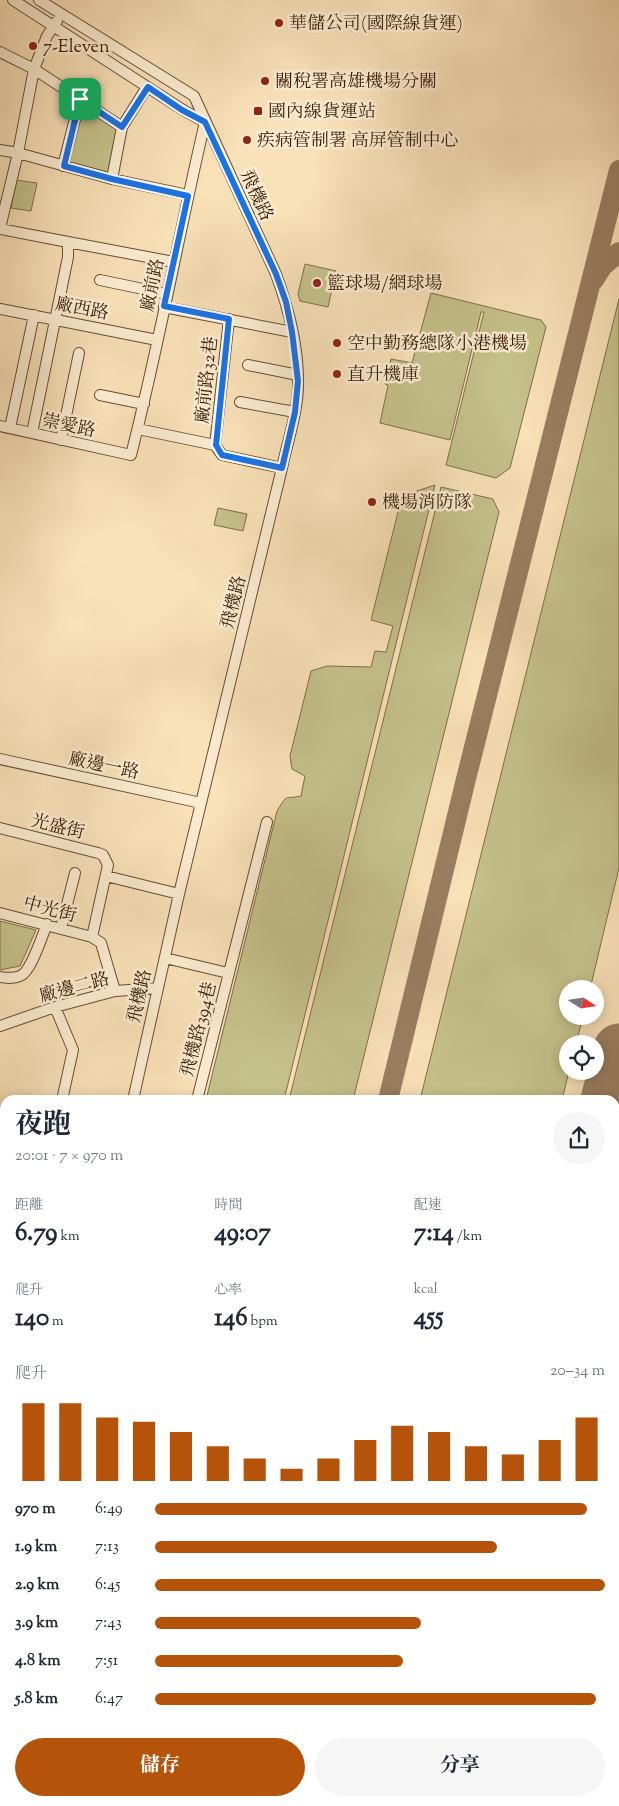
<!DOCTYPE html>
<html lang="zh-TW">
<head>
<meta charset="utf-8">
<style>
  body { margin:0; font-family:"Sorts Mill Goudy","Noto Serif TC",serif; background:#f6f6f7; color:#1f2937; height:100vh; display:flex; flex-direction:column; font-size:19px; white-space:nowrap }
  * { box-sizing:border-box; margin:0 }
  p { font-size:16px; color:#747a83 }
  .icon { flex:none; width:28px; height:28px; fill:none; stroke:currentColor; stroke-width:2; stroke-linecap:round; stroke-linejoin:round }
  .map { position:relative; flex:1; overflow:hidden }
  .panel { position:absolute; left:0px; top:1095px; width:620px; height:711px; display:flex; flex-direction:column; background:#fff; border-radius:15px 15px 0 0; box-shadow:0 2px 12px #0003 }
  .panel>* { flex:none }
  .needle { width:32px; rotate:102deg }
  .buttons { position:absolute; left:559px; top:980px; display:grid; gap:10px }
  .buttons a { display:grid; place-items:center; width:45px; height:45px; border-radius:50%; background:#fff; box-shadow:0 2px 12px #0003; font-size:25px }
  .pin { position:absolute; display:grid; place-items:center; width:42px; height:42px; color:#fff; margin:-21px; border-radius:10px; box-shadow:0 2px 8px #0006 }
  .round { display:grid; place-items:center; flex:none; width:52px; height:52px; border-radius:26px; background:#f6f6f7 }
  .headline { display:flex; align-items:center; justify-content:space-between; height:85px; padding:0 15px }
  h1 { font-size:28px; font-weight:700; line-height:38px }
  .metrics { display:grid; grid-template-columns:repeat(3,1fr); gap:8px; height:85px; padding:5px 15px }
  .metrics div { display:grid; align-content:center }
  .metrics b { font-size:25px; font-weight:700 }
  .metrics small { font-size:14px; font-weight:400 }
  .metrics p { font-size:14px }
  .chart { height:140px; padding:10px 15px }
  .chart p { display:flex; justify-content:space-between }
  .chart svg { width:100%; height:90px; margin-top:5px; stroke:#b45309; stroke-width:6 }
  .primary-button { display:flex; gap:10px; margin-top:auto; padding:10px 15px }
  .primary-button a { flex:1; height:58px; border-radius:30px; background:#b45309; color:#fff; font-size:20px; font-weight:700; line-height:58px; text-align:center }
  .primary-button a+a { background:#f6f6f7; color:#1f2937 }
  ul { padding:0 15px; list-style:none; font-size:16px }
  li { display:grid; grid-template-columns:80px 60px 1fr; align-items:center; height:38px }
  li i { height:12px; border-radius:6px; background:#b45309 }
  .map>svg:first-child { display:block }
  .green { fill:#c5c18a; stroke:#7f6e48 }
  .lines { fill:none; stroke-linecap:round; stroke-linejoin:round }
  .stream { stroke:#767d69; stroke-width:2.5 }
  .taxiway { stroke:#997e60; stroke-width:20 }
  .runway { stroke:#997e60; stroke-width:51 }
  .minor-casing { stroke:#694d33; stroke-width:12 }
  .minor { stroke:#fbecd1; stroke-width:10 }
  .route-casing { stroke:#fff; stroke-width:10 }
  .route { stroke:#1a73e8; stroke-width:6 }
  .poi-dot { fill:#8f2418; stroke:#fbecd1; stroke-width:2 }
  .labels { text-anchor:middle; stroke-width:5; stroke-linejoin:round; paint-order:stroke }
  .poi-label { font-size:18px; fill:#391c07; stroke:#fbecd1; text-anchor:start }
  .street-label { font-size:18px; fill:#391c07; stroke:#fbecd1 }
</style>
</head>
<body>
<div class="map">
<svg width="619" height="1806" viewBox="0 0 619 1806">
  <rect width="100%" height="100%" fill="#f9e1b8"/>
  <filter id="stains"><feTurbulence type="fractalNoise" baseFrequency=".004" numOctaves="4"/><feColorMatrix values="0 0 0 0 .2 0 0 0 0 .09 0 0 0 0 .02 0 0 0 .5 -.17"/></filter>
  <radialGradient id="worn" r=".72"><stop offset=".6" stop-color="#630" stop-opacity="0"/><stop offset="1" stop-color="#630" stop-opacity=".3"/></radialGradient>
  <path class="green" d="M81,105L118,129L108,174L68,166Z
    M16,180L37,183L31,211L11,208Z
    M305,264L336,271L328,307L300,301L298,294Z
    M431,293L541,320L546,327L510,468L496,478L446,465L484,312H481L450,440L380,423L388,385L385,384L391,359L412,363Z
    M619,299V868L590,989H568V1016H583L576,1044H568V1071H569L562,1100H420Z
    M435,485L284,1100H206L277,811C289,792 283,800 301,796L305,776L292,769L290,756L311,671L327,666L371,667L375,651L386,652L393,626L371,620L402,496Z
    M441,487L493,499L499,512L353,1100H289Z
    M218,508L247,514L243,531L214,525Z
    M0,921L36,930L20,966L0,970Z
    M619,1225V1478L615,1495V1241Z
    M34,1801H112L110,1806H33Z
    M116,1801H179L178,1806H114Z
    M247,1801H388L387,1806H245Z
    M477,1801H539L538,1806H476Z"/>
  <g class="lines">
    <path class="stream" d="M615,1525L619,1509
      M545,1806L547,1801"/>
    <path class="taxiway" d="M594,280L602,267L619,252
      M388,1100L466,779L619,170
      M212,1806L213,1801"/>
    <path class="runway" d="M606,1100L619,1049
      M430,1806L431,1801"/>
    <g class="minor-casing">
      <path id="minor" d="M13,0L183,110L205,122
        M39,0L194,96L276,274C288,307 298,345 298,380C299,409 288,439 282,468L179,894L133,1100
        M0,52L34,69L122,127
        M0,150L18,153L112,179L188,195
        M63,166L80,99
        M112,179L122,127L147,87
        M0,228L18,153L34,69L47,36L57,21
        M0,229L68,242V257L32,433
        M68,242L174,262
        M100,280L167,294
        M164,307L292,332
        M0,309L157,340
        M248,365L298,375
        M100,395L144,404
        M240,402L295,412
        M0,426L131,455C159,345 179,233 205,122
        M10,428L34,315
        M138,429L215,445L222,455L282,468
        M61,440L79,353
        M215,445L229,319
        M0,759L201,803
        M0,828L98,853L103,855L108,865L92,937L101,943L115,991
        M106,876L179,894
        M0,913L92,937
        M61,928L75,873
        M165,958L228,973
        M0,977C7,978 13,979 20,976C31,972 42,936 47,924
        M55,1007L73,1050L62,1100
        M0,1026L55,1007L115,991L158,988
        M197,1100L267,822
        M0,1158L5,1159
        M0,1218L5,1219
        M0,1358L5,1354
        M0,1610L5,1614
        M0,1664L5,1643
        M0,1730L5,1731
        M23,1806L24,1801"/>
    </g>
    <use href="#minor" class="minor"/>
  </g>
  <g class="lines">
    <g class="route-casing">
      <path id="route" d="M148,87L182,110L205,122L276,274L286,302L292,332L298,381L295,412L282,468L222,455L216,445L229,319L164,306L188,196L112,179L64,166L80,99L122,127Z"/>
    </g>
    <use href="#route" class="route"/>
  </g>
  <g class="poi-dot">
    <circle cx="279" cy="23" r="5"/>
    <circle cx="33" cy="46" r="5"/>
    <circle cx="265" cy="81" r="5"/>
    <rect x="253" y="106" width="10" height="10" rx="2.5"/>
    <circle cx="247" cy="140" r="5"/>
    <circle cx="317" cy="283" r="5"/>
    <circle cx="337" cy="343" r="5"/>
    <circle cx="337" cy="374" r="5"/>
    <circle cx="372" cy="502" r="5"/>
  </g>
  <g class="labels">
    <g class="poi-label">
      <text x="289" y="29">華儲公司(國際線貨運)</text>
      <text x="43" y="52">7-Eleven</text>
      <text x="275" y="87">關稅署高雄機場分關</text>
      <text x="268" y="117">國內線貨運站</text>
      <text x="257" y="146">疾病管制署 高屏管制中心</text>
      <text x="327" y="289">籃球場/網球場</text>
      <text x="347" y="349">空中勤務總隊小港機場</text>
      <text x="347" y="380">直升機庫</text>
      <text x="382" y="508">機場消防隊</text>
    </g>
    <g class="street-label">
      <text transform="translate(257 195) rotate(65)" y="6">飛機路</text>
      <text transform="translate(152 285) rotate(-78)" y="6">廠前路</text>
      <text transform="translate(82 308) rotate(11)" y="6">廠西路</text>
      <text transform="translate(206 380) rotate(-84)" y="6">廠前路32巷</text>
      <text transform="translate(69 425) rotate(12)" y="6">崇愛路</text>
      <text transform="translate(233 602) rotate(-76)" y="6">飛機路</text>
      <text transform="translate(104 765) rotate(12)" y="6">廠邊一路</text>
      <text transform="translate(58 826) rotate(14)" y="6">光盛街</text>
      <text transform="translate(50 909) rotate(15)" y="6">中光街</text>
      <text transform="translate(74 987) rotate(-15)" y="6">廠邊二路</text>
      <text transform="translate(139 996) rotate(-77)" y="6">飛機路</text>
      <text transform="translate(198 1029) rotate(-76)" y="6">飛機路394巷</text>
    </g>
  </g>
  <rect width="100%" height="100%" filter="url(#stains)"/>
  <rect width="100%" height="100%" fill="url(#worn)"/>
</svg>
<div class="buttons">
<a><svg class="needle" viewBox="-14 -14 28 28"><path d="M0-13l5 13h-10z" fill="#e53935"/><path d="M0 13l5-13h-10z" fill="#747a83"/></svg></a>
<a><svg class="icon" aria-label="locate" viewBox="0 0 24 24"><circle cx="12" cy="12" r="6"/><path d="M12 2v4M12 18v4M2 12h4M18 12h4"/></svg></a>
</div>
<div class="pin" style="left:80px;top:99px;background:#1e9e55"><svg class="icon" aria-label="arrive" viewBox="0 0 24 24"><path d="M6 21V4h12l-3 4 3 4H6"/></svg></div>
<section class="panel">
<div class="headline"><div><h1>夜跑</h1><p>20:01 · 7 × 970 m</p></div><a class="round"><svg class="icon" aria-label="share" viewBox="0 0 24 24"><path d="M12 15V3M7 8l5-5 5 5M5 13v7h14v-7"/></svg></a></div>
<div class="metrics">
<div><p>距離</p><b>6.79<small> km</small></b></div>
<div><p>時間</p><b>49:07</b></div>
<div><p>配速</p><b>7:14<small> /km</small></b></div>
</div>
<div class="metrics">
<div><p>爬升</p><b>140<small> m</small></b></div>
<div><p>心率</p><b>146<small> bpm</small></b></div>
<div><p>kcal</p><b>455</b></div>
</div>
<div class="chart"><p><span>爬升</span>20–34 m</p>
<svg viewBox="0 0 160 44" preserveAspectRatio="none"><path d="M5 44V6M15 44V6M25 44V13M35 44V15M45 44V20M55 44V27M65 44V33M75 44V38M85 44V33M95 44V24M105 44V17M115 44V20M125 44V27M135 44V31M145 44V24M155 44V13"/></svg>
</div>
<ul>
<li><b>970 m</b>6:49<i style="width:96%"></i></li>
<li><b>1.9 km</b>7:13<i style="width:76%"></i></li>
<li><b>2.9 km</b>6:45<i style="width:100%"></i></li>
<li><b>3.9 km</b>7:43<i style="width:59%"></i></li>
<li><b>4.8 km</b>7:51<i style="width:55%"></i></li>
<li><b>5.8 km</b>6:47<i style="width:98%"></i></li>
</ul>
<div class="primary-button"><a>儲存</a><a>分享</a></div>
</section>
</div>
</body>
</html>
